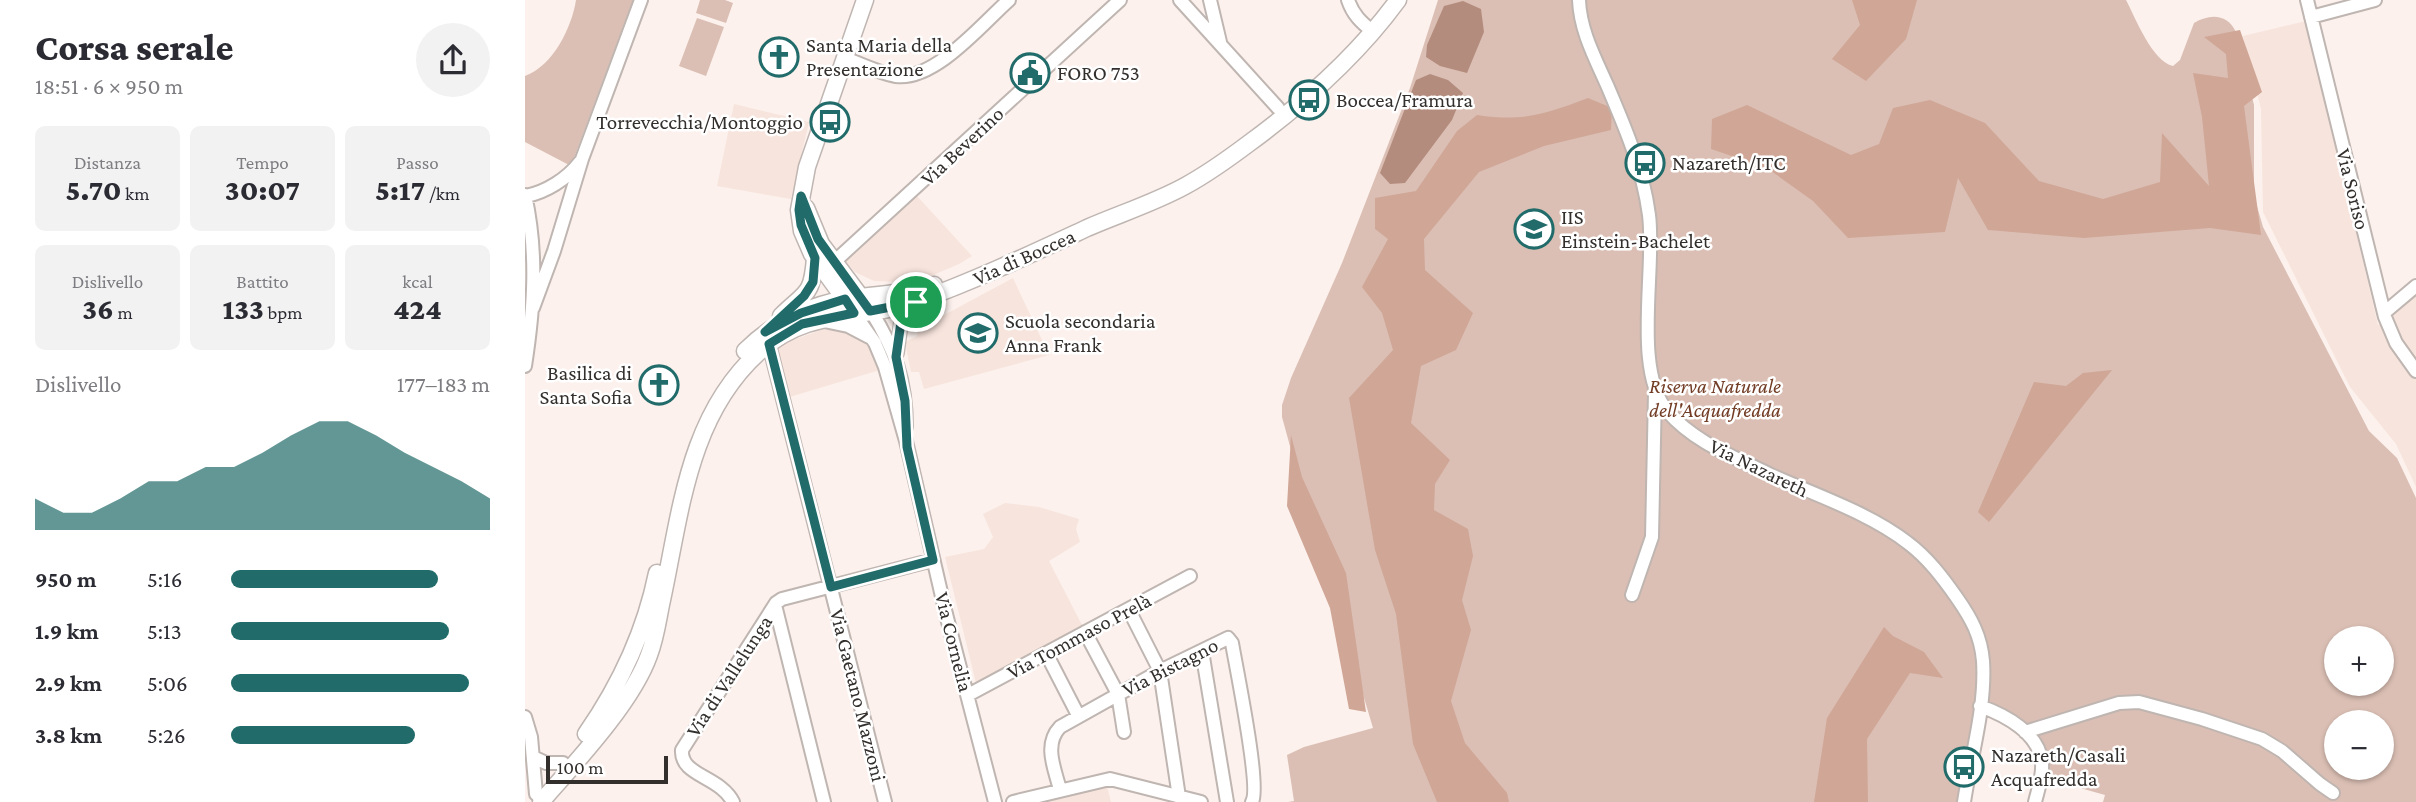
<!DOCTYPE html>
<html lang="it">
<head>
<meta charset="utf-8">
<style>
  body { margin:0; font-family:"Crimson Pro",serif; background:#f2f2f3; color:#2b2b33; height:100vh; display:flex; flex-direction:column; font-size:26px; white-space:nowrap }
  * { box-sizing:border-box; margin:0 }
  p { font-size:23px; color:#7c7c81 }
  .icon { flex:none; width:38px; height:38px; fill:none; stroke:currentColor; stroke-width:2; stroke-linecap:round; stroke-linejoin:round }
  .map { position:relative; flex:1; overflow:hidden }
  .side { display:flex; flex-direction:column; background:#fff; width:525px }
  .side>* { flex:none }
  .tools { position:absolute; left:1799px; top:626px; display:grid; gap:14px }
  .tools a { display:grid; place-items:center; width:70px; height:70px; border-radius:50%; background:#fff; box-shadow:0 2px 5px #0004; font-size:35px }
  .scale { position:absolute; left:21px; bottom:18px; width:122px; box-sizing:border-box; padding-left:7px; border:4px solid #332f2d; border-top:0; font-size:19px; line-height:24px; white-space:nowrap; color:#332f2d; -webkit-text-stroke:5px #fff; paint-order:stroke }
  .pin { position:absolute; display:grid; place-items:center; width:60px; height:60px; color:#fff; margin:-30px; border:4px solid #fff; border-radius:50%; box-shadow:0 2px 7px #0007 }
  .round { display:grid; place-items:center; flex:none; width:74px; height:74px; border-radius:37px; background:#f2f2f3 }
  .head { display:flex; align-items:center; justify-content:space-between; height:119px; padding:0 35px }
  h1 { font-size:38px; font-weight:800; line-height:52px }
  .figures { display:grid; grid-template-columns:repeat(3,1fr); gap:10px; height:119px; padding:7px 35px }
  .figures div { display:grid; align-content:center; border-radius:10px; background:#f2f2f3; text-align:center }
  .figures b { font-size:30px; font-weight:800 }
  .figures small { font-size:19px; font-weight:400 }
  .figures p { font-size:19px }
  .chart { height:196px; padding:14px 35px }
  .chart p { display:flex; justify-content:space-between }
  .chart svg { width:100%; height:126px; margin-top:7px; fill:#216c6a; opacity:.7 }
  ul { padding:0 35px; list-style:none; font-size:23px }
  li { display:grid; grid-template-columns:112px 84px 1fr; align-items:center; height:52px }
  li i { height:18px; border-radius:9px; background:#216c6a }
  main { display:flex; flex:1; min-height:0 }
  .map>svg:first-child { display:block }
  .built { fill:#f7e4dd }
  .green { fill:#dbbfb4; fill-rule:evenodd }
  .forest { fill:#d0a696 }
  .water { fill:#b48c7d }
  .lines { fill:none; stroke-linecap:round; stroke-linejoin:round }
  .minor-casing { stroke:#bfb5b1; stroke-width:16 }
  .major-casing { stroke:#bfb5b1; stroke-width:19 }
  .minor { stroke:#fff; stroke-width:12 }
  .major { stroke:#fff; stroke-width:16 }
  .route-casing { stroke:#fff; stroke-width:14 }
  .route { stroke:#216c6a; stroke-width:9 }
  .labels { text-anchor:middle; stroke-width:5; stroke-linejoin:round; paint-order:stroke }
  .poi-label { font-size:21px; fill:#332f2d; stroke:#fff; text-anchor:start }
  .street-label { font-size:21px; fill:#332f2d; stroke:#fff }
  .park-label { font-size:21px; font-style:italic; fill:#723c25; stroke:#fff }
</style>
</head>
<body>
<main>
<section class="side">
<div class="head"><div><h1>Corsa serale</h1><p>18:51 · 6 × 950 m</p></div><a class="round"><svg class="icon" aria-label="share" viewBox="0 0 24 24"><path d="M12 15V3M7 8l5-5 5 5M5 13v7h14v-7"/></svg></a></div>
<div class="figures">
<div><p>Distanza</p><b>5.70<small> km</small></b></div>
<div><p>Tempo</p><b>30:07</b></div>
<div><p>Passo</p><b>5:17<small> /km</small></b></div>
</div>
<div class="figures">
<div><p>Dislivello</p><b>36<small> m</small></b></div>
<div><p>Battito</p><b>133<small> bpm</small></b></div>
<div><p>kcal</p><b>424</b></div>
</div>
<div class="chart"><p><span>Dislivello</span>177–183 m</p>
<svg viewBox="0 0 160 44" preserveAspectRatio="none"><path d="M0 44V33L10 38L20 38L30 33L40 27L50 27L60 22L70 22L80 17L90 11L100 6L110 6L120 11L130 17L140 22L150 27L160 33V44z"/></svg>
</div>
<ul>
<li><b>950 m</b>5:16<i style="width:80%"></i></li>
<li><b>1.9 km</b>5:13<i style="width:84%"></i></li>
<li><b>2.9 km</b>5:06<i style="width:92%"></i></li>
<li><b>3.8 km</b>5:26<i style="width:71%"></i></li>
</ul>
</section>
<div class="map">
<svg width="1891" height="802" viewBox="0 0 1891 802">
  <rect width="100%" height="100%" fill="#fcf1ed"/>
  <path class="built" d="M1781,21L1853,325L1891,293V487L1871,444L1825,387L1738,212L1736,109L1718,36Z
    M209,104L284,122L266,199L192,186Z
    M392,196L447,256L434,264L406,276L379,282L349,281L330,272L321,262Z
    M488,278L524,355L399,389L394,372H386L380,342L392,336L393,329Z
    M296,330H318L338,339L347,348L355,370L261,398L248,347Z
    M480,503L514,507L554,519L551,529L555,542L524,561L558,627L451,683L420,557L459,549L468,537L458,514Z
    M581,782L586,802H509Z"/>
  <path class="green" d="M51,0H108L46,166L0,142V76C28,66 47,27 51,0Z
    M175,0H200L208,3L201,23L171,13Z
    M913,0H1601C1611,19 1627,61 1648,66L1655,60L1669,23C1685,13 1703,14 1711,32L1729,105V196L1738,227L1844,431L1872,458L1891,498V802H1578L1580,795L1523,779L1520,749L1511,736L1452,697L1436,802H763L769,801L762,755L779,747L848,728L774,479L757,417V405L766,378L817,263L885,88ZM1811,639H1857V684H1811ZM1811,723H1857V768H1811Z
    M172,18L199,27L181,76L154,66Z"/>
  <path class="forest" d="M1327,0H1392L1381,39L1341,81L1307,59L1335,25Z
    M1715,30L1737,92L1719,106L1736,235L1685,228L1559,238L1463,230L1433,178L1420,232L1323,238L1288,201L1242,168L1186,149L1187,119L1222,105L1326,155L1354,144L1368,108L1405,100L1460,123L1514,181L1578,199L1635,182L1637,133L1684,186L1677,117L1668,73L1703,78L1701,54L1679,37Z
    M1063,98L1087,108L1086,130L1019,146L954,172L899,239L900,270L948,313L931,350L896,366L886,423L925,460L910,484L909,510L943,529L948,556L937,600L946,630L926,701L940,743L982,793L984,802H912L888,744L871,614L850,550L824,398L868,350L857,313L837,287L863,239L850,229V198L891,191L932,131L952,115C999,122 1020,114 1063,98Z
    M1587,370L1464,522L1453,512L1509,382L1541,386L1558,373Z
    M766,435L777,477L821,573L841,712L824,709L805,608L762,506Z
    M1359,627L1368,636L1399,652L1418,678L1385,673L1342,739L1343,802H1289L1302,718Z"/>
  <path class="water" d="M938,1L956,9L959,32L942,73L915,66L901,57L902,45L919,6Z
    M905,74L923,80L938,93L927,120L880,183L865,184L855,173L891,80Z"/>
  <g class="lines">
    <g class="minor-casing">
      <path id="minor" d="M655,0L753,108
        M685,0L695,42
        M823,0C828,15 836,22 848,32
        M1054,0C1055,30 1070,58 1082,85C1100,127 1118,169 1124,215C1131,270 1107,370 1143,412C1170,443 1210,457 1246,475C1290,495 1345,513 1383,543C1403,558 1418,578 1432,598C1446,618 1456,636 1458,661C1461,707 1446,756 1439,802
        M1782,0L1860,317L1871,343L1891,371
        M1786,17L1850,0
        M320,58C336,64 354,73 371,76C410,81 457,24 484,0
        M0,195C13,253 9,308 0,366
        M1,196C21,192 42,179 55,162
        M309,262L595,0
        M8,308L29,251L57,159L116,0
        M346,311C370,349 381,381 381,427
        M329,313L350,343L360,367L381,441L421,614L470,802
        M1859,313L1891,286
        M299,321L323,326L344,337
        M244,344L360,802
        M372,353L376,322L391,302
        M1107,595L1127,537L1130,392
        M250,605L299,802
        M604,610L635,671L654,797
        M560,632L593,694L599,732
        M677,651L702,802
        M521,653L553,715
        M443,695L665,576
        M1455,706C1480,715 1515,733 1517,764C1518,776 1513,790 1510,802
        M0,717L6,737L11,794L18,800
        M1500,732L1594,703L1614,702L1677,719L1737,739L1757,751L1795,784L1808,793
        M8,757L21,763H38
        M535,790C530,769 518,745 535,727L635,671L703,638L707,643C711,667 736,787 727,802
        M208,802C195,776 155,776 157,750L251,603L257,599L408,560
        M488,802L585,779L676,802"/>
    </g>
    <g class="major-casing">
      <path id="major" d="M281,208L296,244L341,304
        M324,305L287,254L277,231L274,210L282,167L340,0
        M256,316C281,291 287,297 290,258
        M220,351C251,320 291,302 335,297C360,294 385,293 409,285
        M61,734C95,685 120,632 132,573
        M16,802C50,763 107,703 124,655C131,637 133,618 137,600C156,512 163,416 234,352C285,306 335,322 393,301C451,280 506,254 562,228C594,214 629,203 660,186C682,174 703,159 723,144C779,103 832,56 873,0"/>
    </g>
    <use href="#minor" class="minor"/>
    <use href="#major" class="major"/>
  </g>
  <g class="lines">
    <g class="route-casing">
      <path id="route" d="M276,196L293,239L345,311L391,302L376,322L371,357L380,401L382,447L408,560L306,587L244,344L277,324L329,313L320,299L276,313L240,332L279,296L288,282L290,258L276,225L274,210Z"/>
    </g>
    <use href="#route" class="route"/>
  </g>
  <defs>
    <g id="church-ring" transform="scale(2.0125)"><circle r="9.5" fill="#fff" stroke="#216c6a" stroke-width="1.5"/><path d="M-1.2-6h2.4v3.5h3.3v2.4h-3.3V6h-2.4V-.1h-3.3v-2.4h3.3Z" fill="#216c6a"/></g>
    <g id="civic-ring" transform="scale(2.0125)"><circle r="9.5" fill="#fff" stroke="#216c6a" stroke-width="1.5"/><path d="M-.6-6.5H3V-4.5H.6V-3L4-1V1h2V6H-6V1h2V-1L-.6-3ZM-1.2 2.5V6h2.4V2.5Z" fill="#216c6a"/></g>
    <g id="bus-ring" transform="scale(2.0125)"><circle r="9.5" fill="#fff" stroke="#216c6a" stroke-width="1.5"/><path d="M-5-6H5V4H4V6H2V4H-2V6H-4V4H-5ZM-3.5-4V0h7V-4ZM-3.5 1.2v1.5H-2V1.2ZM2 1.2v1.5H3.5V1.2Z" fill="#216c6a"/></g>
    <g id="school-ring" transform="scale(2.0125)"><circle r="9.5" fill="#fff" stroke="#216c6a" stroke-width="1.5"/><path d="M0-5L7-2L0 1L-7-2ZM-4 1L0 2.5L4 1V4Q0 6-4 4Z" fill="#216c6a"/></g>
  </defs>
  <g fill-rule="evenodd">
    <use href="#church-ring" x="254" y="57"/>
    <use href="#civic-ring" x="505" y="73"/>
    <use href="#bus-ring" x="784" y="100"/>
    <use href="#bus-ring" x="305" y="122"/>
    <use href="#bus-ring" x="1120" y="163"/>
    <use href="#school-ring" x="1009" y="229"/>
    <use href="#school-ring" x="453" y="333"/>
    <use href="#church-ring" x="134" y="385"/>
    <use href="#bus-ring" x="1439" y="767"/>
  </g>
  <g class="labels">
    <g class="poi-label">
      <text x="281" y="52">Santa Maria della<tspan x="281" dy="24">Presentazione</tspan></text>
      <text x="532" y="80">FORO 753</text>
      <text x="811" y="107">Boccea/Framura</text>
      <text x="278" y="129" text-anchor="end">Torrevecchia/Montoggio</text>
      <text x="1147" y="170">Nazareth/ITC</text>
      <text x="1036" y="224">IIS<tspan x="1036" dy="24">Einstein-Bachelet</tspan></text>
      <text x="480" y="328">Scuola secondaria<tspan x="480" dy="24">Anna Frank</tspan></text>
      <text x="107" y="380" text-anchor="end">Basilica di<tspan x="107" dy="24">Santa Sofia</tspan></text>
      <text x="1466" y="762">Nazareth/Casali<tspan x="1466" dy="24">Acquafredda</tspan></text>
    </g>
    <g class="street-label">
      <text transform="translate(437 146) rotate(-43)" y="7">Via Beverino</text>
      <text transform="translate(1828 189) rotate(76)" y="7">Via Soriso</text>
      <text transform="translate(499 257) rotate(-24)" y="7">Via di Boccea</text>
      <text transform="translate(1234 468) rotate(26)" y="7">Via Nazareth</text>
      <text transform="translate(554 636) rotate(-28)" y="7">Via Tommaso Prelà</text>
      <text transform="translate(429 642) rotate(76)" y="7">Via Cornelia</text>
      <text transform="translate(645 667) rotate(-27)" y="7">Via Bistagno</text>
      <text transform="translate(204 676) rotate(-57)" y="7">Via di Vallelunga</text>
      <text transform="translate(333 695) rotate(76)" y="7">Via Gaetano Mazzoni</text>
    </g>
    <g class="park-label">
      <text x="1190" y="393">Riserva Naturale<tspan x="1190" dy="24">dell'Acquafredda</tspan></text>
    </g>
  </g>
</svg>
<div class="tools">
<a>+</a>
<a>−</a>
</div>
<div class="scale">100 m</div>
<div class="pin" style="left:391px;top:302px;background:#1e9e55"><svg class="icon" aria-label="arrive" viewBox="0 0 24 24"><path d="M6 21V4h12l-3 4 3 4H6"/></svg></div>
</div>
</main>
</body>
</html>
